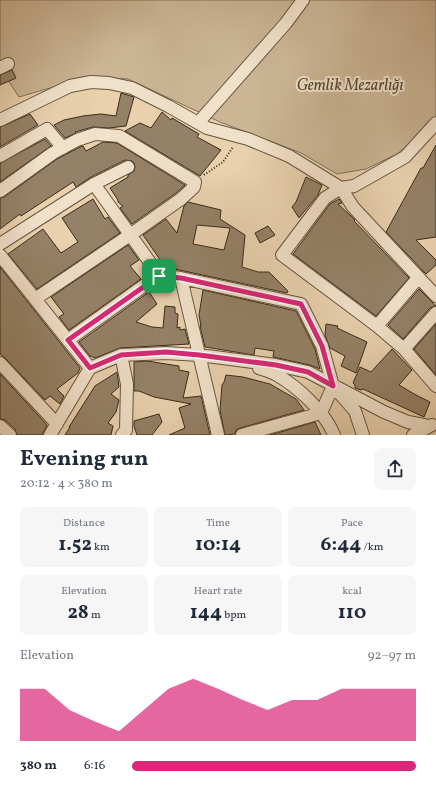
<!DOCTYPE html>
<html lang="en">
<head>
<meta charset="utf-8">
<style>
  body { margin:0; font-family:Vollkorn,serif; background:#f6f6f7; color:#1f2937; height:100vh; display:flex; flex-direction:column; font-size:15px; white-space:nowrap }
  * { box-sizing:border-box; margin:0 }
  p { font-size:13px; color:#747a83 }
  .icon { flex:none; width:22px; height:22px; fill:none; stroke:currentColor; stroke-width:2; stroke-linecap:round; stroke-linejoin:round }
  .map { position:relative; height:435px; overflow:hidden }
  .drawer { display:flex; flex-direction:column; background:#fff; flex:1 }
  .drawer>* { flex:none }
  .pin { position:absolute; display:grid; place-items:center; width:34px; height:34px; color:#fff; margin:-17px; border-radius:8px; box-shadow:0 2px 6px #0006 }
  .round { display:grid; place-items:center; flex:none; width:42px; height:42px; border-radius:8px; background:#f6f6f7 }
  .summary { display:flex; align-items:center; justify-content:space-between; height:68px; padding:0 20px }
  h1 { font-size:22px; font-weight:700; line-height:30px }
  .figures { display:grid; grid-template-columns:repeat(3,1fr); gap:6px; height:68px; padding:4px 20px }
  .figures div { display:grid; align-content:center; border-radius:8px; background:#f6f6f7; text-align:center }
  .figures b { font-size:20px; font-weight:700 }
  .figures small { font-size:11px; font-weight:400 }
  .figures p { font-size:11px }
  .chart { height:112px; padding:8px 20px }
  .chart p { display:flex; justify-content:space-between }
  .chart svg { width:100%; height:72px; margin-top:4px; fill:#db2777; opacity:.7 }
  ul { padding:0 20px; list-style:none; font-size:13px }
  li { display:grid; grid-template-columns:64px 48px 1fr; align-items:center; height:30px }
  li i { height:10px; border-radius:5px; background:#db2777 }
  .map>svg:first-child { display:block }
  .green { fill:#cbb595; stroke:#827058 }
  .building { fill:#958167; stroke:#392a1b; fill-rule:evenodd }
  .lines { fill:none; stroke-linecap:round; stroke-linejoin:round }
  .minor-casing { stroke:#655440; stroke-width:14 }
  .path { stroke:#392a1b; stroke-width:2; stroke-dasharray:1 2; stroke-linecap:butt }
  .minor { stroke:#f1e1ca; stroke-width:12 }
  .route-casing { stroke:#fff; stroke-width:8 }
  .route { stroke:#db2777; stroke-width:5 }
  .labels { text-anchor:middle; stroke-width:4; stroke-linejoin:round; paint-order:stroke }
  .park-label { font-size:16px; font-style:italic; fill:#564633; stroke:#f1e1ca }
</style>
</head>
<body>
<div class="map">
<svg width="436" height="435" viewBox="0 0 436 435">
  <rect width="100%" height="100%" fill="#e9d1ae"/>
  <filter id="stains"><feTurbulence type="fractalNoise" baseFrequency=".005" numOctaves="4"/><feColorMatrix values="0 0 0 0 .2 0 0 0 0 .09 0 0 0 0 .02 0 0 0 .5 -.17"/></filter>
  <radialGradient id="worn" r=".72"><stop offset=".6" stop-color="#630" stop-opacity="0"/><stop offset="1" stop-color="#630" stop-opacity=".3"/></radialGradient>
  <path class="green" d="M0,0H436V116L419,136L397,154L366,169L337,174L301,153L220,122L128,79L88,77L19,97L0,68Z"/>
  <path class="building" d="M12,70L16,78L0,85V75Z
    M121,93L134,97L126,126L109,128L93,127L75,132L76,133L65,138L54,125L64,120L83,116L101,114L116,116Z
    M162,112L171,120L172,118L199,134L197,137L221,150L200,176L125,131L140,123L151,128Z
    M30,114L38,125L0,147V127Z
    M45,139L51,146L0,182V163Z
    M103,142L117,143L185,185L176,193L132,224L120,208L123,206L118,202V200L110,188L128,177V175L134,171L135,167L134,163L132,161L125,160L91,177L76,187L73,182L21,216L20,214L0,229V198L4,197L57,159L80,147L83,146L86,151Z
    M436,145V237L416,240L436,260V265L426,274L386,232L421,168H423Z
    M306,177L322,185L318,195L299,218L292,207L296,202Z
    M93,199L105,219L108,217L120,233L37,289L8,254L43,229L61,253L78,242L62,218Z
    M339,199L342,203L338,204L353,218L355,220L354,221L409,278L376,316L293,254L330,204Z
    M188,202L221,210L220,219L245,235L242,267L258,272H269L288,291L287,293L165,267L143,235L166,219L177,233L184,206ZM197,225L230,228L224,250L193,244Z
    M268,226L275,235L260,243L255,233Z
    M128,245L139,260L130,266L141,279L69,330L59,317L64,314L51,297Z
    M0,267L80,368L78,373L57,389L64,396L60,404L50,396L45,400L5,358L0,354Z
    M419,289L436,306L430,308L403,339L388,325Z
    M203,290L296,311L315,349L320,369L310,365L273,357L274,351L255,348L254,355L205,347L200,326H201L199,315Z
    M149,292L157,304L136,322L152,327L163,328L165,306L175,307V313L178,314L177,328L180,327V330L185,329L189,344L120,348L95,358L90,356L79,342Z
    M326,324L338,326L337,328L367,342L356,373L341,366L345,356L330,348L325,335Z
    M436,324V375L414,349Z
    M392,349L412,370L399,385L416,395L430,402L424,417L363,389L361,390L355,388V385L353,383L360,367L371,372Z
    M147,361L179,366V370L189,372L183,398L201,396L210,435H169L185,428L179,408L191,404L154,397L139,391H134V362Z
    M117,372L119,387L111,394L119,400L116,412L108,423L113,426L111,435H65L70,427H69L95,386Z
    M0,374L47,425L42,435H17L15,429L5,420L0,419Z
    M226,375L243,377L270,384L296,399L304,410L240,428L236,430L235,434L225,435L220,410L222,385L224,382Z
    M159,414L162,422L152,435H137L134,426V421Z
    M315,422L321,435H270Z"/>
  <g class="lines">
    <g class="minor-casing">
      <path id="minor" d="M0,68L8,64
        M0,120L70,86L91,82L109,83L132,88L168,106L207,128L248,139L289,156L341,188L353,207L436,296
        M198,123L286,23L303,0
        M436,123L405,157L354,186L341,188L325,198L282,255L377,326L404,349L436,386
        M0,156L47,129L63,148
        M94,184L159,275L181,278L301,304L322,346L333,386L355,411L363,435
        M0,191L53,153L77,140L95,134L119,136L195,182L194,187L181,199L130,235L35,299
        M0,244L94,184L128,167
        M0,255L90,368
        M181,278L218,435
        M377,326L418,278
        M68,340L159,275
        M404,349L436,313
        M121,355L127,384L126,430L122,435
        M0,363L57,424
        M259,368C265,370 272,372 277,375C298,387 325,412 334,435
        M0,426L10,435
        M50,435L90,368L121,355L166,353L199,355L276,365L308,372L384,412L408,422L429,426
        M242,435L321,413L333,386
        M413,435L432,425"/>
    </g>
    <path class="path" d="M204,175L223,162L233,147"/>
    <use href="#minor" class="minor"/>
  </g>
  <g class="lines">
    <g class="route-casing">
      <path id="route" d="M159,276L181,278L301,304L322,346L333,386L308,372L276,365L199,355L166,352L121,355L90,368L68,340Z"/>
    </g>
    <use href="#route" class="route"/>
  </g>
  <g class="labels">
    <g class="park-label">
      <text x="350" y="90">Gemlik Mezarlığı</text>
    </g>
  </g>
  <rect width="100%" height="100%" filter="url(#stains)"/>
  <rect width="100%" height="100%" fill="url(#worn)"/>
</svg>
<div class="pin" style="left:159px;top:276px;background:#1e9e55"><svg class="icon" aria-label="arrive" viewBox="0 0 24 24"><path d="M6 21V4h12l-3 4 3 4H6"/></svg></div>
</div>
<section class="drawer">
<div class="summary"><div><h1>Evening run</h1><p>20:12 · 4 × 380 m</p></div><a class="round"><svg class="icon" aria-label="share" viewBox="0 0 24 24"><path d="M12 15V3M7 8l5-5 5 5M5 13v7h14v-7"/></svg></a></div>
<div class="figures">
<div><p>Distance</p><b>1.52<small> km</small></b></div>
<div><p>Time</p><b>10:14</b></div>
<div><p>Pace</p><b>6:44<small> /km</small></b></div>
</div>
<div class="figures">
<div><p>Elevation</p><b>28<small> m</small></b></div>
<div><p>Heart rate</p><b>144<small> bpm</small></b></div>
<div><p>kcal</p><b>110</b></div>
</div>
<div class="chart"><p><span>Elevation</span>92–97 m</p>
<svg viewBox="0 0 160 44" preserveAspectRatio="none"><path d="M0 44V12L10 12L20 25L30 32L40 38L50 25L60 12L70 6L80 12L90 19L100 25L110 19L120 19L130 12L140 12L150 12L160 12V44z"/></svg>
</div>
<ul>
<li><b>380 m</b>6:16<i style="width:100%"></i></li>
</ul>
</section>
</body>
</html>
